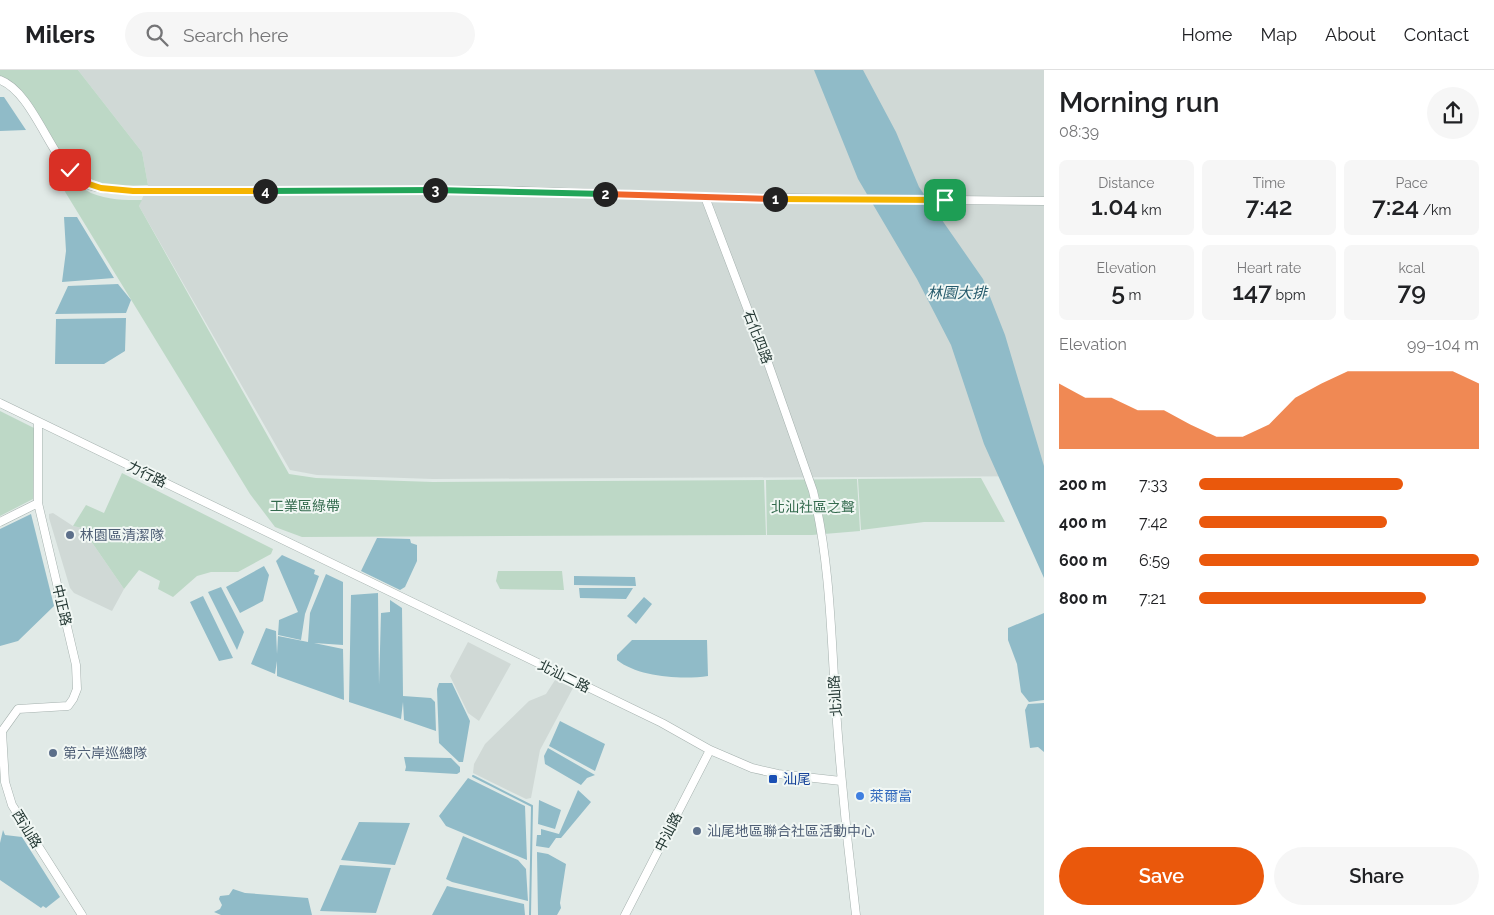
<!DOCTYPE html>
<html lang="en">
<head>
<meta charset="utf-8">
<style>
  body { margin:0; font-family:Raleway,"Noto Sans TC",sans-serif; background:#f6f6f6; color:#202124; height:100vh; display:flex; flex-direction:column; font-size:19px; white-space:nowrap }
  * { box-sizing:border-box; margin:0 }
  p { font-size:16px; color:#757577 }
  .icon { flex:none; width:28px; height:28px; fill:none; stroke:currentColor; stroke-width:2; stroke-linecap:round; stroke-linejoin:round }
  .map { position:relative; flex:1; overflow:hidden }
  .drawer { display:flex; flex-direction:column; background:#fff; width:450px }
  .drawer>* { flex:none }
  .pin { position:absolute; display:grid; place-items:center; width:42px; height:42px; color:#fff; margin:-21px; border-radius:10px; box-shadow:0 2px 8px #0006 }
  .km { position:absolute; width:25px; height:25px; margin:-12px; border-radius:50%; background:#222; color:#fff; font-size:14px; line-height:25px; text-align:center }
  .round { display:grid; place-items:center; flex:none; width:52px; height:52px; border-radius:26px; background:#f6f6f6 }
  .summary { display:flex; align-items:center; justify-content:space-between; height:85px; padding:0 15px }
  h1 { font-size:28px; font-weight:600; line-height:38px }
  .figures { display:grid; grid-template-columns:repeat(3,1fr); gap:8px; height:85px; padding:5px 15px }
  .figures div { display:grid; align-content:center; border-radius:8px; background:#f6f6f6; text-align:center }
  .figures b { font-size:25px; font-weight:600 }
  .figures small { font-size:14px; font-weight:400 }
  .figures p { font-size:14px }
  .chart { height:140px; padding:10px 15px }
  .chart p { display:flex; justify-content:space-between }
  .chart svg { width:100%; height:90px; margin-top:5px; fill:#ea580c; opacity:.7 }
  .primary-button { display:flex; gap:10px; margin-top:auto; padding:10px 15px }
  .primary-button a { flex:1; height:58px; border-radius:30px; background:#ea580c; color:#fff; font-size:20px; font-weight:600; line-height:58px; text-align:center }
  .primary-button a+a { background:#f6f6f6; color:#202124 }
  ul { padding:0 15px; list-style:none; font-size:16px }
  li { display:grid; grid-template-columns:80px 60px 1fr; align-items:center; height:38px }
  li i { height:12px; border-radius:6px; background:#ea580c }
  header { display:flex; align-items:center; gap:30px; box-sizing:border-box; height:70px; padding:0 25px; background:#fff; border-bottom:1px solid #e0e0e0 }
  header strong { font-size:24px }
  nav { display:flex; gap:28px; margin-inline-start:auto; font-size:18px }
  .search { width:350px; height:45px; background:#f6f6f6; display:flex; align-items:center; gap:12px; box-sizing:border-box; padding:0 18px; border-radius:28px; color:#757577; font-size:19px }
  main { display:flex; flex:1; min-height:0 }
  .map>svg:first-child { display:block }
  .built { fill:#d0d9d6 }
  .green { fill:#bdd8c6 }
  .water { fill:#90bbc8 }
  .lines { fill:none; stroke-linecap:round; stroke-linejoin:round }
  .stream { stroke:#90bbc8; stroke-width:2 }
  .minor-casing { stroke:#a5b1ae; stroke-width:9 }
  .minor { stroke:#fff; stroke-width:8 }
  .split-1-casing { stroke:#fff; stroke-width:10 }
  .split-2-casing { stroke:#fff; stroke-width:10 }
  .split-3-casing { stroke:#fff; stroke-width:10 }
  .split-4-casing { stroke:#fff; stroke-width:10 }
  .split-5-casing { stroke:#fff; stroke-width:10 }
  .split-1 { stroke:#f5b400; stroke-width:6 }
  .split-2 { stroke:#f0652b; stroke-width:6 }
  .split-3 { stroke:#22a559; stroke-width:6 }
  .split-4 { stroke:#22a559; stroke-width:6 }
  .split-5 { stroke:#f5b400; stroke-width:6 }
  .service-dot { fill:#5c6f8a; stroke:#f1f7f4; stroke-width:2 }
  .transit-dot { fill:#1a4fb4; stroke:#f1f7f4; stroke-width:2 }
  .shop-dot { fill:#3f7fe0; stroke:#f1f7f4; stroke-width:2 }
  .labels { text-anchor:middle; stroke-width:4; stroke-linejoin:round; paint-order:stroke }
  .street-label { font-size:14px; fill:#243834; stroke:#f1f7f4 }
  .park-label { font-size:14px; fill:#336a4d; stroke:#f1f7f4 }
  .service-label { font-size:14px; fill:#4e5e75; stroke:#f1f7f4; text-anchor:start }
  .transit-label { font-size:14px; fill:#164399; stroke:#f1f7f4; text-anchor:start }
  .shop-label { font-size:14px; fill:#366cbe; stroke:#f1f7f4; text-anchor:start }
  .water-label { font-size:15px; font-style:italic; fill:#265b6c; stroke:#f1f7f4 }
</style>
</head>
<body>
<header>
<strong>Milers</strong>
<div class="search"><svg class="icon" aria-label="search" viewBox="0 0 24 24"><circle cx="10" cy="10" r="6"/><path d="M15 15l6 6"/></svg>Search here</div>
<nav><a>Home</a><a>Map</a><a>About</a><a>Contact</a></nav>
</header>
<main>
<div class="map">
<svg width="1044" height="845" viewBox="0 0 1044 845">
  <rect width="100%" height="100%" fill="#e1eae7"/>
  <path class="built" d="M78,0H1044V406L433,409L317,405L290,400L139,136L148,115L142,82Z
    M53,443L73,456L82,458L124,519L112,541L74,523L70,518L49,448V444Z
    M468,572L511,594L479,651L468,643L450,606Z
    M555,610L573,618L540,680L531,728L526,729L473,703L474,694L485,674L529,631L546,624Z"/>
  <path class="green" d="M0,0H78L142,82L148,115C135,115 121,117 109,115C51,104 49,35 0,6Z
    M56,107C69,107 79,117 91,123C108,130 124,130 142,130L139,136L289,404L316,408L433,412L764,410L766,465L302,467L275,457L250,424Z
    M0,341L34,358L33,429L0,446Z
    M122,403L273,479L271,484L238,502H211L197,506L173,527L158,519L160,511L139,500L124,519L82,458L73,456L86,435L104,443Z
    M981,408L1005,452H924L861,460L858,409Z
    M857,409L860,461L812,465H767L766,410Z
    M498,501H562L564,520L500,519L496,511Z"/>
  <path class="water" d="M814,0H863L896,62L919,117L983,209L1005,265L1044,396V508L984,374L951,275L917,209L858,109Z
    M0,27H4L26,60L0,61Z
    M64,147H77L114,208L62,212L66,181Z
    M118,214L131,230L126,243L55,244L68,216Z
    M126,248L125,281L104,294H55L56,249Z
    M31,444L54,536L18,571L0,576V459Z
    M377,468L410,469L411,473L417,475V491L405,517L400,520L361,501Z
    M282,485L315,500L314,504L319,506L305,544L301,570L278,565L279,550L298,542L276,491Z
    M264,496L269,505L263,531L240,543L226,517Z
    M326,504L343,512V575L314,573L343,579L344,630L277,606V591L275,604L251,594L266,558L276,561L277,584L278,566L308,572L310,543Z
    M574,506L635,507L636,516L574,515Z
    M221,517L244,562L237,580L208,522Z
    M579,518H633L626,529L580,528Z
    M378,523L379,615L381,543L390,542V530L402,538L403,626L431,628L435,632L436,661L404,650L403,632L401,649L349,632L351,525Z
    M203,526L233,588L219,591L190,532Z
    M644,527L652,534L636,554L627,546Z
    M1044,543V630L1029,632L1021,622L1017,594L1008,570V558Z
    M632,570H707L708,606C682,610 638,607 617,590V585Z
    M439,613H452L470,651L463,692H459L439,673L437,619Z
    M1044,633V682L1038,677L1030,678L1025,640L1028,634Z
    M560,651L605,674L595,701L549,676Z
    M548,678L595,705L587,708L581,715L545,694L544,686Z
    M404,687L451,688L460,697V702L457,704L405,701L406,697Z
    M468,708L525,736L527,790L446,756L439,746Z
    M578,720L591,732L561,768H556L549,778L536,776L537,765H541V759L559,764Z
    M539,730L561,740L555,759L538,754Z
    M359,752L410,753L395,795L341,790Z
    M3,760L5,765L22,767L60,827L46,838L43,836L41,838L0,810V773Z
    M463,766L518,790L526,799L528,831L452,812L446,809Z
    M537,782L548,784L566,794L560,833L561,838L557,845H538Z
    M340,795L391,798L376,843L320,841Z
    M447,816L524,834L525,845H432Z
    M233,819L245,823L308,828L312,845H221L214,842L220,839L222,835L219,829L220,826L229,825Z"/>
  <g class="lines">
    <path class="stream" d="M473,706L532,736L530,845"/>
    <g class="minor-casing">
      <path id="minor" d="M0,10C35,23 53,98 84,113C98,120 117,119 133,121L493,120L705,127L1044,131
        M705,127L768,293L813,421C829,487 831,557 835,625C840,699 847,772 856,845
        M0,333L662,653L710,680L752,698L778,704L841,711
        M0,452L38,433
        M2,662L5,712L12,735L82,845
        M0,664L18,639L68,636L73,629L77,619L76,595L38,433V352
        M625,845L710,680"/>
    </g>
    <use href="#minor" class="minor"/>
  </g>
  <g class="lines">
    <g class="split-1-casing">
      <path id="split-1" d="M775,129L945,130"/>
    </g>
    <g class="split-2-casing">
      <path id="split-2" d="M605,124L775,129"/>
    </g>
    <g class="split-3-casing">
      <path id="split-3" d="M435,120L605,124"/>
    </g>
    <g class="split-4-casing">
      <path id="split-4" d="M265,121L435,120"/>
    </g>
    <g class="split-5-casing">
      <path id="split-5" d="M70,100L83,112L101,118L133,121H265"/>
    </g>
    <use href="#split-1" class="split-1"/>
    <use href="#split-2" class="split-2"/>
    <use href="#split-3" class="split-3"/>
    <use href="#split-4" class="split-4"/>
    <use href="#split-5" class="split-5"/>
  </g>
  <g class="service-dot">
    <circle cx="70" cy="465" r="5"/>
    <circle cx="53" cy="683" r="5"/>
    <circle cx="697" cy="761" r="5"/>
  </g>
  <rect class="transit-dot" x="768" y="704" width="10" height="10" rx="2.5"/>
  <circle class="shop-dot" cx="860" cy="726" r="5"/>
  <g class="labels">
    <g class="street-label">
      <text transform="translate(758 267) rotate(69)" y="5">石化四路</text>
      <text transform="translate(147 404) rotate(26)" y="5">力行路</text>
      <text transform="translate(62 535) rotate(77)" y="5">中正路</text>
      <text transform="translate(564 606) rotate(26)" y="5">北汕二路</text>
      <text transform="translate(835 626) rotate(-94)" y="5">北汕路</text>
      <text transform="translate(27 759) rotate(58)" y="5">西汕路</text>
      <text transform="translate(668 762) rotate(-63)" y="5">中汕路</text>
    </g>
    <g class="park-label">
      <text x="305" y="441">工業區綠帶</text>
      <text x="813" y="442">北汕社區之聲</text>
    </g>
    <g class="service-label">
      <text x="80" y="470">林園區清潔隊</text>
      <text x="63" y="688">第六岸巡總隊</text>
      <text x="707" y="766">汕尾地區聯合社區活動中心</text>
    </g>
    <g class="transit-label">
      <text x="783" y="714">汕尾</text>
    </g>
    <g class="shop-label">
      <text x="870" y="731">萊爾富</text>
    </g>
    <g class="water-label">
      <text x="957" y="228">林園大排</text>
    </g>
  </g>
</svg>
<div class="pin" style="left:945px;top:130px;background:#1e9e55"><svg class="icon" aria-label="arrive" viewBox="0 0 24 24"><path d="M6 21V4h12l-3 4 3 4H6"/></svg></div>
<div class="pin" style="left:70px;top:100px;background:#d93025"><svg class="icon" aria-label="check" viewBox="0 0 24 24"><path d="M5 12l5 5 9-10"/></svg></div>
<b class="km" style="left:775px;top:129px">1</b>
<b class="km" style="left:605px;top:124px">2</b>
<b class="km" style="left:435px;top:120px">3</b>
<b class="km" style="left:265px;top:121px">4</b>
</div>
<section class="drawer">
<div class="summary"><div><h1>Morning run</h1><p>08:39</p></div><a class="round"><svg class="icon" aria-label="share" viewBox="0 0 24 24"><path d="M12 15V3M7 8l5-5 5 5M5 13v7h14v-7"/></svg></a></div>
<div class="figures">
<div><p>Distance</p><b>1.04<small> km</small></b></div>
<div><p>Time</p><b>7:42</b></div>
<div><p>Pace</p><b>7:24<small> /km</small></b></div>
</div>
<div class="figures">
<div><p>Elevation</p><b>5<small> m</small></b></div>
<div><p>Heart rate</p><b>147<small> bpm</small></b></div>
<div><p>kcal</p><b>79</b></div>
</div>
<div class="chart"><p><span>Elevation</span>99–104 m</p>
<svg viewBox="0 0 160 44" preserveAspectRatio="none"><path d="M0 44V12L10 19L20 19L30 25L40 25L50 32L60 38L70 38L80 32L90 19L100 12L110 6L120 6L130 6L140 6L150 6L160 12V44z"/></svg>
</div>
<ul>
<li><b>200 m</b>7:33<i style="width:73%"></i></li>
<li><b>400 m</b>7:42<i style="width:67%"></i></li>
<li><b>600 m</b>6:59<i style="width:100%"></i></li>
<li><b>800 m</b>7:21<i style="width:81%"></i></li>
</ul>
<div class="primary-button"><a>Save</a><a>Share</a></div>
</section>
</main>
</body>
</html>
